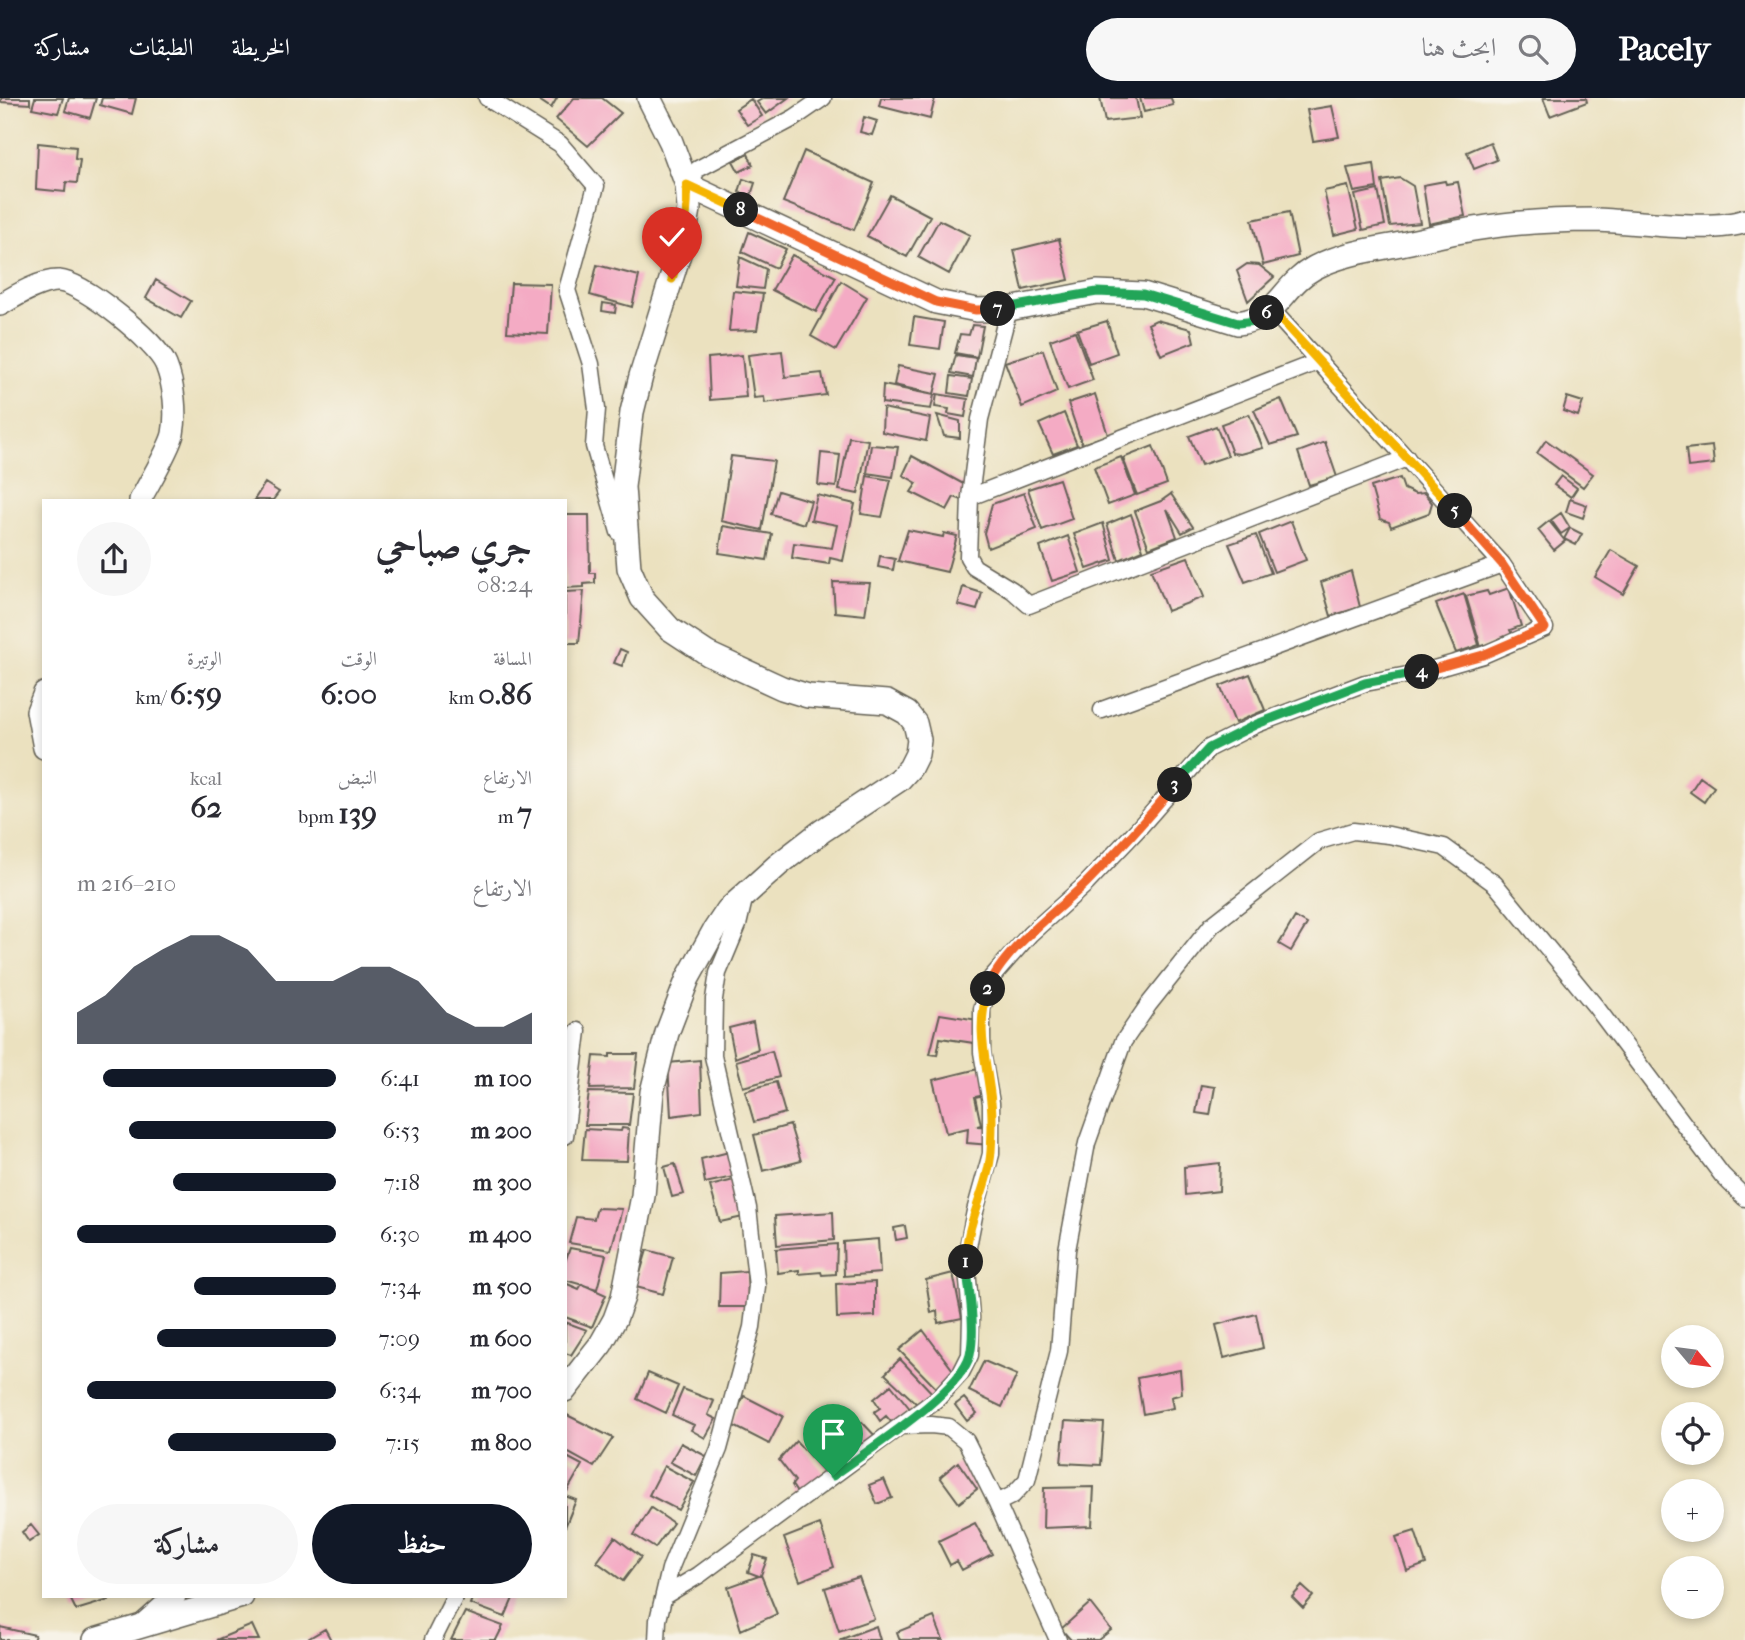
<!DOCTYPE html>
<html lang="ar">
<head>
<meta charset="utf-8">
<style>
  body { margin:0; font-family:"IM FELL French Canon",Amiri,serif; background:#f7f7f7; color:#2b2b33; direction:rtl; height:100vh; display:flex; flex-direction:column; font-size:26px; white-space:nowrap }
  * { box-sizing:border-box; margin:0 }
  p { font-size:23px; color:#7c7c81 }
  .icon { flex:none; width:38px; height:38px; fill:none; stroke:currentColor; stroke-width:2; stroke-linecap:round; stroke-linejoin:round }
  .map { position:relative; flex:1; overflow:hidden; direction:ltr }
  .details { position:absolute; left:42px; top:401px; width:525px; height:1099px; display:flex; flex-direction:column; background:#fff; border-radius:0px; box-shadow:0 4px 10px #0003; direction:rtl }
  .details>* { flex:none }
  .needle { width:46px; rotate:119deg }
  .controls { position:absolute; left:1661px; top:1227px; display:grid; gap:14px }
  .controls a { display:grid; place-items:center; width:63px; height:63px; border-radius:50%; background:#fff; box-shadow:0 4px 10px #0003; font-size:35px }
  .pin { position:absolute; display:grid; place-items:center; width:60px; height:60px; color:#fff; margin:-72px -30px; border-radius:50% 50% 50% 0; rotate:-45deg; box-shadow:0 0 7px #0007 }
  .pin .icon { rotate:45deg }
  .km { position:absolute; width:35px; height:35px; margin:-18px; border-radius:50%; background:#222; color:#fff; font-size:19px; line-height:35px; text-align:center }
  .round { display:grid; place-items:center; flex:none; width:74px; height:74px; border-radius:37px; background:#f7f7f7 }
  .summary { display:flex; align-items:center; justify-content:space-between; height:119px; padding:0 35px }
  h1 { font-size:38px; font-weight:800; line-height:52px }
  .stats { display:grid; grid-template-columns:repeat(3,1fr); gap:10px; height:119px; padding:7px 35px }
  .stats div { display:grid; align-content:center }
  .stats b { font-size:30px; font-weight:800 }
  .stats small { font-size:19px; font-weight:400 }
  .stats p { font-size:19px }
  .chart { height:196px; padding:14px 35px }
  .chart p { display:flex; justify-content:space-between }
  .chart svg { width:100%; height:126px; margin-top:7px; fill:#111827; opacity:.7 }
  .cta { display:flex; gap:14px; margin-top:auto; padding:14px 35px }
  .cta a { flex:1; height:80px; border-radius:42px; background:#111827; color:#fff; font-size:28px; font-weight:800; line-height:80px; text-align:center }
  .cta a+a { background:#f7f7f7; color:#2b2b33 }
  ul { padding:0 35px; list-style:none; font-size:23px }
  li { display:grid; grid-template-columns:112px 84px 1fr; align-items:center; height:52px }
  li i { height:18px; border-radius:9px; background:#111827 }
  header { display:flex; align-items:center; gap:42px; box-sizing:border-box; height:98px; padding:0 35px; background:#111827; color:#fff }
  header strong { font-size:33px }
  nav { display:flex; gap:38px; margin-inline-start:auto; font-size:24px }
  .search { width:490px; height:63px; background:#f7f7f7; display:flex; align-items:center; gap:18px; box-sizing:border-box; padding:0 24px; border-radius:38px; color:#7c7c81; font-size:26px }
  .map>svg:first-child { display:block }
  .building { fill:#f4abc4 }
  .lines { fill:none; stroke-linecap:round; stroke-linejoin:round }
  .minor-casing { stroke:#646155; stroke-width:19 }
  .tertiary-casing { stroke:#646155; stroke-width:24 }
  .secondary-casing { stroke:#646155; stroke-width:26 }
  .minor { stroke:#fff; stroke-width:16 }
  .tertiary { stroke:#fff; stroke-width:21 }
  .secondary { stroke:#fff; stroke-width:23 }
  .split-1-casing { stroke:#fff; stroke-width:14 }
  .split-2-casing { stroke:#fff; stroke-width:14 }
  .split-3-casing { stroke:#fff; stroke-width:14 }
  .split-4-casing { stroke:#fff; stroke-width:14 }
  .split-5-casing { stroke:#fff; stroke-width:14 }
  .split-6-casing { stroke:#fff; stroke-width:14 }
  .split-7-casing { stroke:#fff; stroke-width:14 }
  .split-8-casing { stroke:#fff; stroke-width:14 }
  .split-9-casing { stroke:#fff; stroke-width:14 }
  .split-1 { stroke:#22a559; stroke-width:9 }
  .split-2 { stroke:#f5b400; stroke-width:9 }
  .split-3 { stroke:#f0652b; stroke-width:9 }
  .split-4 { stroke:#22a559; stroke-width:9 }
  .split-5 { stroke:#f0652b; stroke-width:9 }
  .split-6 { stroke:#f5b400; stroke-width:9 }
  .split-7 { stroke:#22a559; stroke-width:9 }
  .split-8 { stroke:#f0652b; stroke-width:9 }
  .split-9 { stroke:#f5b400; stroke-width:9 }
</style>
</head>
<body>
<header>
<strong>Pacely</strong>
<div class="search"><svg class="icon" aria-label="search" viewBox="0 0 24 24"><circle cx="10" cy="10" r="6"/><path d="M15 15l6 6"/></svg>ابحث هنا</div>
<nav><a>الخريطة</a><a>الطبقات</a><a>مشاركة</a></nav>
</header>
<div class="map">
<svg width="1745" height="1542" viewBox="0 0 1745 1542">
  <rect width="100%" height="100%" fill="#f7f3e8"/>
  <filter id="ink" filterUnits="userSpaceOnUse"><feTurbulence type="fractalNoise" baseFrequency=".0143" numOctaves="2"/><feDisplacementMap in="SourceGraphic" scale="14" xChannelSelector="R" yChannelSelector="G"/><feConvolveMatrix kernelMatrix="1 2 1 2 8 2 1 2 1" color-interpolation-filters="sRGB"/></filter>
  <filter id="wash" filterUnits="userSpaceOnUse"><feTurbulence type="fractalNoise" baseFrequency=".00686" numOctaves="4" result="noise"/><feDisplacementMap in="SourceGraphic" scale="28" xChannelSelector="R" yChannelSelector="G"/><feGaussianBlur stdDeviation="1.57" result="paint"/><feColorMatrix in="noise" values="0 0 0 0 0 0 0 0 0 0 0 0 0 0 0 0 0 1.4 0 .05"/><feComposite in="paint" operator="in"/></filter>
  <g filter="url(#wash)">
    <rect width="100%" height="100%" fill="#ebe1bf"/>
    <g id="blocks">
      <path class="building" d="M1,0H30V6L1,4Z
        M35,0H63L58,15L32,10Z
        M69,0H96L90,20L65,13Z
        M102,0H136L132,16L100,7Z
        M536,0H557L551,10Z
        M574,0H602L621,15L588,48L556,21Z
        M764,0H788L766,16L757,4Z
        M881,0H935L930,21L879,8Z
        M1100,0H1136L1140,20L1105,24Z
        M1140,0H1171L1173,7L1144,14Z
        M1543,0H1586L1587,4L1550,18Z
        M751,1L762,18L747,27L736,11Z
        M1332,8L1339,39L1313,43L1307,12Z
        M864,19L877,23L872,37L860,34Z
        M1490,44L1497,62L1474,71L1467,54Z
        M38,45L76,49L75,61L80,62L77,85L66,84L65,94L36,91Z
        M804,53L874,85L854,132L783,104Z
        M748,56L753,67L739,74L733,63Z
        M1374,66L1377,90L1354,94L1347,70Z
        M1400,80L1413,88L1420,125L1390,128L1382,83Z
        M743,81L755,85L751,97L739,94Z
        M1445,83L1446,86L1458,84L1465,118L1429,126L1423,87Z
        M1348,88L1358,131L1334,137L1324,93Z
        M1378,92L1385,127L1363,132L1355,97Z
        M890,97L930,118L907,159L867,138Z
        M1289,114L1298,158L1263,167L1252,122Z
        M939,122L970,137L949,176L918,159Z
        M749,134L786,151L776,170L742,154Z
        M1059,141L1069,182L1023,192L1014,152Z
        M792,157L836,179L816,214L772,192Z
        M740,159L766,171L763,191L736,188Z
        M1247,166L1259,167L1274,179L1248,203L1237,173Z
        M597,167L639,178L632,209L590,197Z
        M156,182L191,203L181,220L146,200Z
        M841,183L867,199L836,252L811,238Z
        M511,185L551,186L548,236L507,234Z
        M733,193L763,196L757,232L729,233Z
        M603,205L616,207L615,215L602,213Z
        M914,219L944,224L940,251L910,247Z
        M1156,222L1191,231L1194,244L1161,257L1148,226Z
        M1107,223L1117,255L1089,265L1077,232Z
        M972,227L983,228L977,259L955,255L960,236L969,237Z
        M1075,233L1093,282L1068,291L1050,242Z
        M1043,252L1057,294L1022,309L1005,264Z
        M782,253L785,279L822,275L826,297L765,305L764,299L754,300L748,257Z
        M742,257L746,299L710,302L708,260Z
        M956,257L976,260L973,279L951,275Z
        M898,268L939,276L934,296L894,287Z
        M951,278L972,281L969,298L949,295Z
        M883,287L934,297L931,311L882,305Z
        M937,296L968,301L965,319L948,316L949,311L935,309Z
        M1095,296L1108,337L1082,346L1068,305Z
        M1567,299L1583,304L1578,318L1563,313Z
        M1281,301L1297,339L1270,347L1254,312Z
        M883,310L930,320L926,343L882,334Z
        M1064,315L1077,347L1053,356L1039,326Z
        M1249,316L1263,350L1240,356L1232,355L1221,326Z
        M937,317L960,323V340L944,338Z
        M1216,328L1228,358L1201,367L1189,338Z
        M849,339L868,342L858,396L839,392Z
        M1546,342L1593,376L1583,389L1537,355Z
        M1325,344L1337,379L1309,387L1298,354Z
        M871,347L898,349L893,379L867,375Z
        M1153,348L1167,386L1137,397L1123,360Z
        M1712,348L1714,366L1688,369L1686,351Z
        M821,355L840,357L836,389L818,387Z
        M731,358L774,363L762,432L721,423Z
        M912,358L969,389L962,402L954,399L947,412L911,394L917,385L903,377Z
        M1121,359L1135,397L1108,407L1094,369Z
        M867,378L891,382L882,419L861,416Z
        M1561,378L1577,390L1571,399L1554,387Z
        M1400,380L1404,391L1415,396L1424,395L1432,405L1429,415L1391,429L1389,424L1380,421L1371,389Z
        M1059,381L1072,421L1042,432L1028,391Z
        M265,385L279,394L273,402H254Z
        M778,393L811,403L804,426L771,416Z
        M1024,395L1037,431L988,450L984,435L992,406Z
        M1171,396L1193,429L1182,435L1167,411L1177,439L1149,450L1135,413L1161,403Z
        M817,397L855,406L843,463L830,460L829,466L792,460L794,445L832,450L837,427L811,422Z
        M1570,401L1587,407L1583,420L1566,414Z
        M1561,415L1570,430L1582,436L1576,447L1564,441L1570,430L1561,436L1551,422Z
        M1131,416L1143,452L1119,462L1107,426Z
        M565,417H589L590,475H595V485L584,486V489L565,490Z
        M1291,423L1306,462L1274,474L1259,436Z
        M1549,423L1565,443L1554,452L1538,432Z
        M1103,425L1113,462L1087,471L1074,436Z
        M723,428L772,436L767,462L719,455Z
        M908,432L943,439L944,435L957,438L947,474L898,463Z
        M1256,437L1271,475L1245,484L1229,446Z
        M1068,438L1080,474L1052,483L1040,449Z
        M1611,452L1639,468L1623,496L1595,479Z
        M880,458L895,461L893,472L878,469Z
        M1188,459L1204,499L1167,513L1151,472Z
        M1351,473L1360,509L1331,518L1321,484Z
        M833,484L870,485L865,517L835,514Z
        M963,489L982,495L977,512L958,507Z
        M1509,490L1521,528L1510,532L1514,540L1481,549L1466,498L1487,493L1489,497Z
        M584,493L579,545H565V494Z
        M1464,496L1479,547L1456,555L1436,506Z
        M620,551L627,554L622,568L614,565Z
        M1250,576L1265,612L1235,625L1220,588Z
        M1700,679L1714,689L1704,704L1690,694Z
        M1295,819L1307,826L1291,853L1279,846Z
        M940,916L978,922L974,945L940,940L937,957L930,956Z
        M753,924L758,951L735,960L729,930Z
        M772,953L779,979L743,989L736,963Z
        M610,956H638L634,990L590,991L594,958L610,959Z
        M700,962L702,1014L671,1018L668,965Z
        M982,970L989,996L975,999L981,1027L977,1028L992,1029L990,1047L967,1045L968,1030L946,1035L933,982Z
        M776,984L785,1015L754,1024L745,993Z
        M1201,987L1215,989L1210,1017L1196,1015Z
        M589,994L633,995L629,1027H585Z
        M790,1027L801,1063L763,1073L754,1037Z
        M622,1030L629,1031L627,1063L582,1062L585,1031L621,1033Z
        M729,1054L733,1079L705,1085L701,1061Z
        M1220,1065L1219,1093L1185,1097L1184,1069Z
        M675,1066L684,1096L672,1099L664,1069Z
        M734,1082L743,1119L720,1124L710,1088Z
        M597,1110L622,1111L611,1152L569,1145L576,1119L594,1121Z
        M833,1114L834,1142L777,1147L775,1118Z
        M905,1128L907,1140L896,1142L894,1130Z
        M878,1141L880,1175L844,1178L843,1144Z
        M837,1146L836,1176L822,1177L821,1174L799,1176V1172L778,1175L776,1151Z
        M570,1150L606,1157L597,1191L565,1182V1164Z
        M647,1152L673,1159L663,1196L636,1189Z
        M747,1173L748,1209H719L720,1175Z
        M953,1175L962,1220L938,1225L937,1213L931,1215L926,1182Z
        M875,1184V1218L837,1220L836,1186Z
        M565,1185L579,1191L582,1186L606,1197L592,1229L565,1219Z
        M1256,1216L1263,1250L1224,1260L1216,1227Z
        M565,1224L587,1232L571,1257L565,1255Z
        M923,1232L955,1275L938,1292L899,1252Z
        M900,1261L934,1297L920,1309L885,1276Z
        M984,1263L1017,1277L1002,1309L969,1293Z
        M1180,1272L1182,1296L1171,1299L1173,1310L1143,1316L1137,1280Z
        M648,1275L678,1288L666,1315L637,1301Z
        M891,1287L911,1312L893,1326L886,1318L880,1323L874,1314L880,1310L874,1301Z
        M683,1291L714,1303L708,1317L716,1321L705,1340L691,1332L694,1327L672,1317Z
        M744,1298L783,1318L769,1346L730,1326Z
        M964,1300L977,1315L967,1323L955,1307Z
        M565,1316L613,1340L594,1369L565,1353Z
        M1065,1323L1104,1325L1101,1367L1061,1365Z
        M862,1324L878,1341L866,1351L851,1333Z
        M827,1331L850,1360L831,1375L808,1347Z
        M849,1337L863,1353L854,1360L840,1344Z
        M796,1343L828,1378L799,1398L792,1387L795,1383L779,1362Z
        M681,1345L706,1358L696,1378L670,1364Z
        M565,1358L582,1367L565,1397Z
        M958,1364L977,1391L959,1405L940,1379Z
        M664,1368L694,1384L678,1412L649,1397Z
        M884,1381L892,1400L877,1406L869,1387Z
        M1094,1389L1092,1428L1043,1430L1044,1390Z
        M565,1398L576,1402L565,1429Z
        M651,1410L673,1425L655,1450L634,1437Z
        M975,1425L992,1456L962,1472L957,1463L950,1467L938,1443Z
        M820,1426L834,1469L800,1483L784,1440Z
        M31,1427L39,1437L29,1444L22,1434Z
        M1415,1433L1426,1466L1407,1473L1396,1439Z
        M615,1439L641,1459L623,1483L597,1464Z
        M754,1457L767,1461L761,1477L777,1516L741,1532L728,1489L759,1478L748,1474Z
        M859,1479L874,1521L839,1533L825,1490Z
        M1302,1488L1313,1498L1303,1510L1292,1499Z
        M69,1498H107L109,1502L76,1512Z
        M473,1498H514L505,1519L470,1506Z
        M1090,1505L1111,1532L1098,1542H1071L1061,1531Z
        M465,1514L503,1528L496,1542H451Z
        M934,1519L943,1542H900L897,1534Z
        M252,1527L259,1542H216Z
        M876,1528L880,1542H839Z
        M0,1529L35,1537L33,1542H0Z
        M325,1531L331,1542H306Z"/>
    </g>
  </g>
  <g filter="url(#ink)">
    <use href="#blocks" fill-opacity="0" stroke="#646155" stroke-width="2"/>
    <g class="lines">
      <g class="minor-casing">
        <path id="minor" d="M487,0L560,46L596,88L567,192L591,266L597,311L594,348L619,434
          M687,87L698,71L794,20L823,0
          M1009,211L980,321L970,399L968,459L974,469L1012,492L1029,507L1407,360
          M970,399L1320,263
          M1102,612L1502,466
          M565,1038L578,933
          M900,1328L931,1327L949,1329L966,1343L997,1405L1058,1542
          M997,1405L1013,1397L1027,1382L1059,1253L1067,1152L1087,1045L1123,944L1149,906L1212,827L1319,743L1353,733L1389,737L1444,749L1495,786L1596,909L1722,1077L1745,1100
          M664,1498L699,1477L938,1300L961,1275L970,1257L971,1219L966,1159L975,1113L991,1056V1005L982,954V911L992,879L1030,836L1086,786L1138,731L1209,650L1257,626L1365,585L1424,574L1483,557L1545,530L1502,466L1272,212
          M433,1542L455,1498
          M657,1542L658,1522L670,1471L719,1351L752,1229L757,1188L748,1110L713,958L714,901L718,875L738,827L745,797"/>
      </g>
      <g class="tertiary-casing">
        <path id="tertiary" d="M0,207C15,198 41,182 59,183C84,185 157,244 166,267C174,287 177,315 173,336C170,350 148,387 140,402
          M44,595L37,613L44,650
          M141,1528L175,1498"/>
      </g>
      <g class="secondary-casing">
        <path id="secondary" d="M687,87L936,204L977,212L1009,211L1097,194L1143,196L1238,225C1281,219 1281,188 1314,170C1340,156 1371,152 1401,146C1425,141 1449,135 1474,131C1514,124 1556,122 1596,122C1633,123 1713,135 1745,123
          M565,1292L601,1246L615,1221L623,1199L643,1098L652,994L667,935L688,880L714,833L728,812L778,767L822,733L899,682L910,670L917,656L919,642L915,625L907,615L887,604L808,598L782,590L708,556L670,531L642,500L629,470L623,389L632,314L641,278L684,140L689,111L687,87L671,44L649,0
          M95,1542L242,1498"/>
      </g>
      <use href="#minor" class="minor"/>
      <use href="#tertiary" class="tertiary"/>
      <use href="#secondary" class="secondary"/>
    </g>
  </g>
  <g class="lines" filter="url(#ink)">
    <g class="split-1-casing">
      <path id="split-1" d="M833,1378C865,1354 961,1294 970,1257C976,1230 969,1192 966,1164"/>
    </g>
    <g class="split-2-casing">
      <path id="split-2" d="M966,1164C964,1128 989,1089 991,1053C992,1037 993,1020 991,1004C987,962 975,934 988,891"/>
    </g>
    <g class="split-3-casing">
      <path id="split-3" d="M988,891C1000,854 1059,812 1087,784C1118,753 1147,721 1175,687"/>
    </g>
    <g class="split-4-casing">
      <path id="split-4" d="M1175,687L1209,650L1257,626L1365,585L1422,574"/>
    </g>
    <g class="split-5-casing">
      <path id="split-5" d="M1422,574L1483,557L1545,530L1502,466L1455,413"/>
    </g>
    <g class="split-6-casing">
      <path id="split-6" d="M1267,215L1272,212L1455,413"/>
    </g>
    <g class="split-7-casing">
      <path id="split-7" d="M998,211L1097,194L1143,196L1238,225L1255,223L1267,215"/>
    </g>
    <g class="split-8-casing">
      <path id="split-8" d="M741,112L936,204L976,212L998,211"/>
    </g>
    <g class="split-9-casing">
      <path id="split-9" d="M672,181C681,149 689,120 687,87L741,112"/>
    </g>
    <use href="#split-1" class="split-1"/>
    <use href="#split-2" class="split-2"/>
    <use href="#split-3" class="split-3"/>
    <use href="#split-4" class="split-4"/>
    <use href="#split-5" class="split-5"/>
    <use href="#split-6" class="split-6"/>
    <use href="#split-7" class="split-7"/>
    <use href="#split-8" class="split-8"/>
    <use href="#split-9" class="split-9"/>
  </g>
</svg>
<div class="controls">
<a><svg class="needle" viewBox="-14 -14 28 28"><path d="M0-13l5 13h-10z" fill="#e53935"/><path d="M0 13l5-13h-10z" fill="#7c7c81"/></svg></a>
<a><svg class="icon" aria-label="locate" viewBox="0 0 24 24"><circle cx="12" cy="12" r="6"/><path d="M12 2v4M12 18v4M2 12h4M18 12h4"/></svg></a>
<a>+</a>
<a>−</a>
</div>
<div class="pin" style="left:833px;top:1378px;background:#1e9e55"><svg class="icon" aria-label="arrive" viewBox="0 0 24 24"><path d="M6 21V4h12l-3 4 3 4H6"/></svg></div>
<div class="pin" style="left:672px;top:181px;background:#d93025"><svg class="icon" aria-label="check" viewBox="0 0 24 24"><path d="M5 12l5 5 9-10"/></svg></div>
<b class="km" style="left:966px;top:1164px">1</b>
<b class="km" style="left:988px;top:891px">2</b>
<b class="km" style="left:1175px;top:687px">3</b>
<b class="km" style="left:1422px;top:574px">4</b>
<b class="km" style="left:1455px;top:413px">5</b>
<b class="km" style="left:1267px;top:215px">6</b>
<b class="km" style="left:998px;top:211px">7</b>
<b class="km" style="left:741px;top:112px">8</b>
<section class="details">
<div class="summary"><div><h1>جري صباحي</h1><p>08:24</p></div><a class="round"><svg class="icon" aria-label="share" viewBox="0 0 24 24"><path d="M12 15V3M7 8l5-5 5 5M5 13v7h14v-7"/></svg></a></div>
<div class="stats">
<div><p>المسافة</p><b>0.86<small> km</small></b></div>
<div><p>الوقت</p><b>6:00</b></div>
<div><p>الوتيرة</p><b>6:59<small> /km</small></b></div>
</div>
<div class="stats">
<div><p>الارتفاع</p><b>7<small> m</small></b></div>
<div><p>النبض</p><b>139<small> bpm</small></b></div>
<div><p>kcal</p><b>62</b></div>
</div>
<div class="chart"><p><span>الارتفاع</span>210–216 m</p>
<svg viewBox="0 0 160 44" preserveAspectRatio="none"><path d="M0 44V33L10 27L20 17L30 11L40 6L50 6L60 11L70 22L80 22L90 22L100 17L110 17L120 22L130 33L140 38L150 38L160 33V44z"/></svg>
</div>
<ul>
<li><b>100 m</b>6:41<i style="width:90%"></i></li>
<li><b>200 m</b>6:53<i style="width:80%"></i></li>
<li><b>300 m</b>7:18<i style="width:63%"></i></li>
<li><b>400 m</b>6:30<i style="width:100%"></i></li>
<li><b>500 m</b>7:34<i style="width:55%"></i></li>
<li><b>600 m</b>7:09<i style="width:69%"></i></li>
<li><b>700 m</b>6:34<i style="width:96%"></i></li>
<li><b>800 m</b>7:15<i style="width:65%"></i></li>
</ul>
<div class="cta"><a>حفظ</a><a>مشاركة</a></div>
</section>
</div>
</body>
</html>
